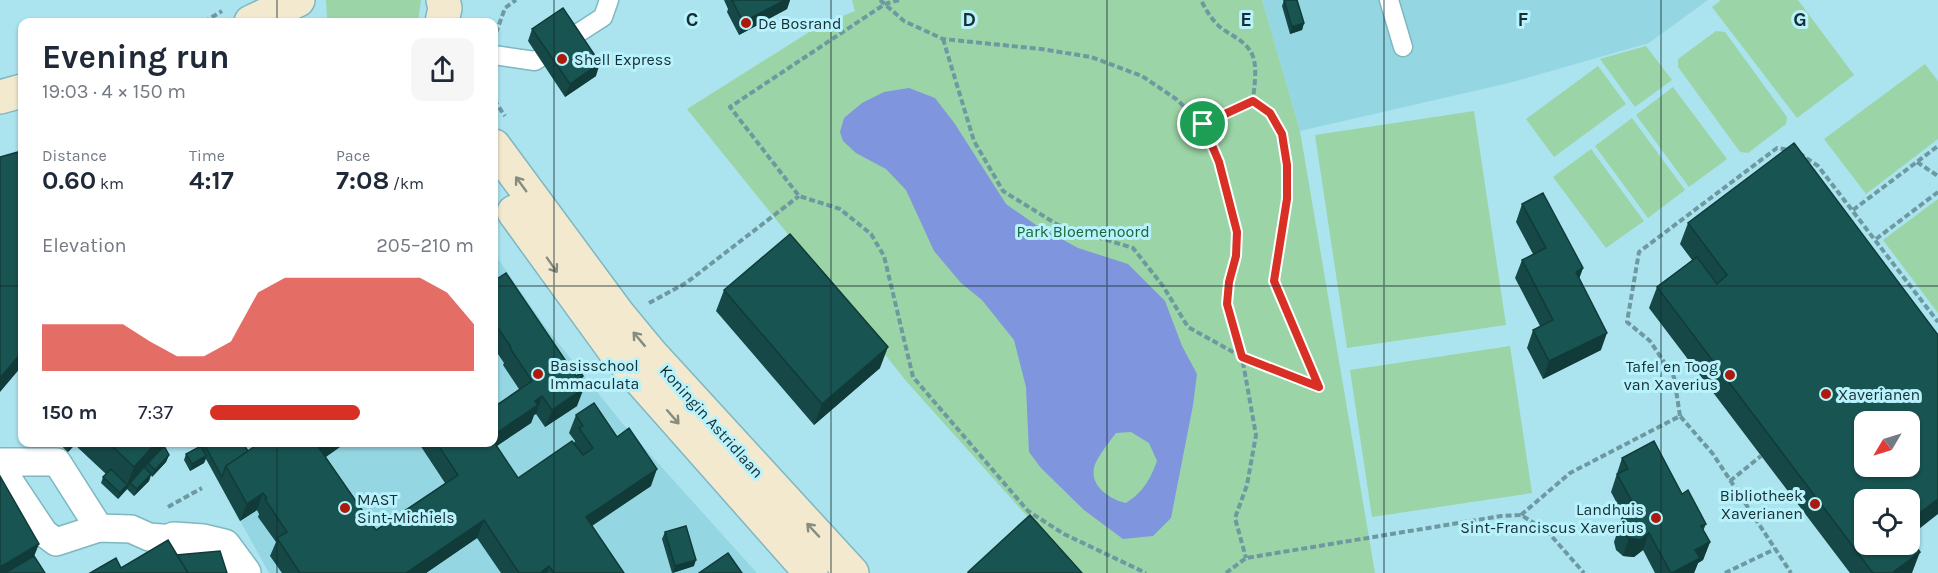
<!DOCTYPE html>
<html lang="en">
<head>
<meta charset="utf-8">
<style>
  body { margin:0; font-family:Karla,sans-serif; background:#f6f6f7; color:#1f2937; height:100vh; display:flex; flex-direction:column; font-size:22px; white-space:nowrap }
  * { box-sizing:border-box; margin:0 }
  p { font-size:20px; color:#747a83 }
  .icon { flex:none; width:33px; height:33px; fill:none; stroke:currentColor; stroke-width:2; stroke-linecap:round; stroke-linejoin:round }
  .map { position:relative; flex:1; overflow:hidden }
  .drawer { position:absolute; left:18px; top:18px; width:480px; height:429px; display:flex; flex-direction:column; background:#fff; border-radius:12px; box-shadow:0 2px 4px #0004 }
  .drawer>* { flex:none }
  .needle { width:39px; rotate:232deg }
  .fabs { position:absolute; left:1854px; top:411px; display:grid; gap:12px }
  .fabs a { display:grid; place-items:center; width:66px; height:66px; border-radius:12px; background:#fff; box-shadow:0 2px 4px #0004; font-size:30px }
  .pin { position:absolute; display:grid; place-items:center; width:51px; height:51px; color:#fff; margin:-26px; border:3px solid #fff; border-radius:50%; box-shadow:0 2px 6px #0007 }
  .round { display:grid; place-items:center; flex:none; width:63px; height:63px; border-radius:12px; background:#f6f6f7 }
  .overview { display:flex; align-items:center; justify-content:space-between; height:102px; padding:0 24px }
  h1 { font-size:33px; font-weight:700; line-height:45px }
  .metrics { display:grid; grid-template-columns:repeat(3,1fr); gap:9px; height:102px; padding:6px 24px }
  .metrics div { display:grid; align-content:center }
  .metrics b { font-size:26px; font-weight:700 }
  .metrics small { font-size:16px; font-weight:400 }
  .metrics p { font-size:16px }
  .chart { height:168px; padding:12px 24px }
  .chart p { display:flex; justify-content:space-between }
  .chart svg { width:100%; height:108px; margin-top:6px; fill:#d93025; opacity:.7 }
  ul { padding:0 24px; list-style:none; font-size:20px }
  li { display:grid; grid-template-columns:96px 72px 1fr; align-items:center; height:45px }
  li i { height:15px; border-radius:8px; background:#d93025 }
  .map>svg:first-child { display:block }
  .built { fill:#95d6e3 }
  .green { fill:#9bd4a6 }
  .water { fill:#7f95de; fill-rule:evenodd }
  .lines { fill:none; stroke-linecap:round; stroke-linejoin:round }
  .service-casing { stroke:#7fb7c1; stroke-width:21 }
  .pedestrian-casing { stroke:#7fb7c1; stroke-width:30 }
  .minor-casing { stroke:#7fb7c1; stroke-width:36 }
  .secondary-casing { stroke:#7fb7c1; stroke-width:36 }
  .path { stroke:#6e99a1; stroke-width:4; stroke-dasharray:6 3; stroke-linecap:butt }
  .service { stroke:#fff; stroke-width:18 }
  .pedestrian { stroke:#fff; stroke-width:27 }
  .minor { stroke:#fff; stroke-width:33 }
  .secondary { stroke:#f3e9cf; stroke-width:33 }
  .wall { fill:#154846 }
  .shaded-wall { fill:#113b39 }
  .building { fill:#185451; stroke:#113b39; stroke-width:1.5; fill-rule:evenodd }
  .oneway { stroke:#858c80 }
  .route-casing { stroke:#fff; stroke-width:12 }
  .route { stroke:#d93025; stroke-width:8 }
  .grid { fill:none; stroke:#172e32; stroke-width:1.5; stroke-opacity:0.55 }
  .poi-dot { fill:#ab1a0d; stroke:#b8f2fc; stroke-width:2 }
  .labels { text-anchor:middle; stroke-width:6; stroke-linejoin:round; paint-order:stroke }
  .poi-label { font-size:16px; fill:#172e32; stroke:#b8f2fc; text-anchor:start }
  .park-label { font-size:16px; fill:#196834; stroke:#b8f2fc }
  .street-label { font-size:16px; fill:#172e32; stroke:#b8f2fc }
  .grid-label { font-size:20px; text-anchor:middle; font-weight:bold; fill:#172e32; stroke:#b8f2fc; stroke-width:6; stroke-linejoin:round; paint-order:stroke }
</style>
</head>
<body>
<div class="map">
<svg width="1938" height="573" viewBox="0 0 1938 573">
  <rect width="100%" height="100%" fill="#abe4ef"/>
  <path class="built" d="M1262,0H1708L1649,43L1509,83L1300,131Z
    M494,253L544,325L622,423L757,573H269L197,443L494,442Z"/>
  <path class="green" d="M326,0H421L418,22H329L327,17Z
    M852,0H1262L1300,131L1375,573H1078L907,382L687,109L822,24L855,11Z
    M1721,0H1798L1854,75L1797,118L1712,7Z
    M1716,31L1725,32L1787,117L1786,124L1748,153L1740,152L1678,67V59Z
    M1646,46L1672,80L1635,107L1600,59Z
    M1925,64L1938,81V139L1866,194L1824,139Z
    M1598,66L1626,104L1554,157L1526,119Z
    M1673,87L1727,159L1689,187L1636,115Z
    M1474,111L1506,325L1347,348L1315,135Z
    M1632,118L1685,190L1648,218L1595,146Z
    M1591,149L1644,221L1606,248L1553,177Z
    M1938,199V313L1883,240Z
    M1510,346L1532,493L1372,517L1350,370Z"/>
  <path class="water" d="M909,88L935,98L955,124L1006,204L1036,225L1078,248L1128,264L1165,301L1182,346L1197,374L1193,405L1171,518L1153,536L1123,539L1084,510L1041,468L1029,452L1026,387L1014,340L982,300L961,283L934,251L906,190L886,169L856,153L843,141L840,132L844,118L862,103L884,92ZM1131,432L1149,443L1157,461C1150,480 1143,492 1126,503C1108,499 1086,483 1096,462C1102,451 1109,442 1116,433Z"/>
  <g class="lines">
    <g class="service-casing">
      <path id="service" d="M1389,0L1403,47
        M494,55L535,61L603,17L609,0"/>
    </g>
    <g class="pedestrian-casing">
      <path id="pedestrian" d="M0,462H57L99,528
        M0,467L44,533L56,542L99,528L131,529L149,537L174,539"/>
    </g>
    <g class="minor-casing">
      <path id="minor" d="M174,539L203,541L224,546L244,573"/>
    </g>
    <g class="secondary-casing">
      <path id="secondary" d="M251,22L298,0
        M442,22L445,8L443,0
        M0,97L22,91
        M494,146L618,314L651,354L852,573
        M514,212L614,350L811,573"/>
    </g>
    <path class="path" d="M880,0L904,21L943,39L1041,49L1091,57L1142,76L1176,99L1203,124L1219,162L1237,232L1236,256L1229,282L1227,304L1242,357L1256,435L1247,485L1235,518L1246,558
      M899,0L885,4L730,107L799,196L840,209L871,234L884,256L913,377L1028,511L1064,534L1146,573
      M204,22L222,11
      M496,33L505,8L516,0
      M943,39L974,141L1003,191L1058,225L1133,248L1163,286L1188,327L1242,357L1319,387L1274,281L1287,199V165L1282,134L1270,113L1253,101C1254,87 1258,67 1252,54C1245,40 1231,36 1220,27C1211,19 1206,10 1201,0
      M494,100L505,116
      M1203,124L1253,101
      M1799,153L1818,166L1938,322
      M1917,162L1938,176
      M1853,210L1938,146
      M1876,239L1938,192
      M649,303L686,283L799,196
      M1680,416L1674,377L1650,341L1627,322L1639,252L1777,148L1789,150
      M1730,481L1761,456
      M168,507L202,488
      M1521,515L1570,473L1680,416L1713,454L1791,573
      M1226,573L1246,558L1501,516L1521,515L1547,531L1584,573
      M1725,573L1775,549"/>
    <use href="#service" class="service"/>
    <use href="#pedestrian" class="pedestrian"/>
    <use href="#minor" class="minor"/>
    <use href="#secondary" class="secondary"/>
  </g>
  <path class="wall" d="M724,0H790L787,9L739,35L727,12L728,9Z
    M1284,0L1304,23L1302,30L1290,34L1282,6Z
    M532,29L596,76L565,97L528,41Z
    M1522,204L1583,268L1579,279L1601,350L1543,379L1527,348L1533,330L1540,326L1515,278L1522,260L1533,254L1516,222Z
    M1688,223L1938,335L1910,536V500H1864L1912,573H1850L1649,308L1657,287L1692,260L1680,244Z
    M494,281L576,376H583L580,383L577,406L545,427L536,414L534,415L531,423L496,446L518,478L574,443L575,441L569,433L576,415L651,486L592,526L624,573H501L477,538L426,573H282L270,556L276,542L258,517L259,514L257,510L240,521L206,459L204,463L190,471L184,460L186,454L199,447L197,442H242L248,451L261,442H347L326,457L376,530L445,483L418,442H494V407L519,389L503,365L504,363L494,348Z
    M724,290L880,368L814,425L716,311Z
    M57,442H165L164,446L169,455L166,462L152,477L151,475L149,481L134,496L127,489L118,499L101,483L103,477L106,474L75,445L68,452Z
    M1622,458L1682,494L1706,524L1703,531L1710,542L1703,560L1698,563L1694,573H1655L1643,550L1634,557L1623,556L1616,550L1614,542L1623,515L1611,492Z
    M665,532L694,566L672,573L662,539Z"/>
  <path class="shaded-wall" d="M785,0H790L787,9L739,35L743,22Z
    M1304,23L1302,30L1290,34L1292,27Z
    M600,63L596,76L565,97L570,84Z
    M1583,268L1576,286V272Z
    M498,328L494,341V331Z
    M1607,333L1601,350L1543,379L1549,361Z
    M888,347L880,368L814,425L822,404Z
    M22,352V366L0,392V378Z
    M583,376L577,393L584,388L577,406L545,427L552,410L578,379Z
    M542,396L536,414L534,415L531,423L491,450L498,432L535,401Z
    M73,442H76L68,452L70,445Z
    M157,442H165L161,453L148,463L145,470L130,483L127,489L118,499L120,493L127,485L134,467Z
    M327,442H347L313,465L319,448Z
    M169,455L166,462L152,477L155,470Z
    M206,456L204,463L190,471L192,464Z
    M657,469L651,486L579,534L586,517Z
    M151,474L149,481L134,496L137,489Z
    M1891,492L1888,500H1880Z
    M263,493L257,510L240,521L247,504Z
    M1938,499V514L1910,536V524L1912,519Z
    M484,520L477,538L426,573H406Z
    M1649,533L1643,550L1634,557L1623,556L1629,538Z
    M1710,542L1703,560L1698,563L1694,573H1672L1695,550Z
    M39,544L29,569L22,573H0V567Z
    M1920,552L1912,573H1892Z
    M696,560L694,566L673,573L675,566Z
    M549,566L547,573H540Z"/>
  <path class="building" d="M732,0H785L743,22Z
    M1284,0H1297L1304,23L1292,27Z
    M563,8L600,63L570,84L532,29Z
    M1794,143L1938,335V499L1912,519L1910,516V500H1897L1891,492L1880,500H1864V544H1910V538L1920,552L1892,573H1873L1657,287L1697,257L1717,284L1727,275L1688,223ZM1864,422H1910V466H1864Z
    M18,152L20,159H22V352L0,378V157Z
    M1543,193L1583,268L1576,272L1607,333L1549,361L1533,330L1553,320L1522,260L1546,248L1522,204Z
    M790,234L888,347L822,404L724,290Z
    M506,273L576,376L581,373L583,376L578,379L584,388L552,410L542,396L535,401L538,405L498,432L495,428L494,429V407L532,381L510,348L511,347L498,328L494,331V281Z
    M594,403L617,437L629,428L657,469L586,517L624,573H554L549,566L540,573H519L484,520L406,573H300L277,538L287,532L265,499L267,498L263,493L247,504L226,466L261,442H327L319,448L376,530L458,475L436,442H494L518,478L572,441L583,455L593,448L579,428L583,426L576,415Z
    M1654,441L1682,494L1688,490L1706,524L1701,526L1710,542L1695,550L1700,558L1672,573H1671L1649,533L1640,540L1629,538L1622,532L1620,525L1623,515L1635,507L1617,474L1628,469L1622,458Z
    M108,442H157L134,467Z
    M203,442H242L248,451L226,466L222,477Z
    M164,446L169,455L155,470L148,463Z
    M201,446L206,456L192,464L186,454Z
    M144,467L151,474L137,489L130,483Z
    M111,469L127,485L120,493L103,477Z
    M0,476L39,544L0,567Z
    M1030,515L1082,573H968V572Z
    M686,526L696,560L675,566L665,532Z
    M168,540L188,573H90L116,558L121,568Z
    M220,551L227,573H188L177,555Z
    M728,553L742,573H699Z
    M34,556L45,573H5Z"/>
  <defs><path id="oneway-shaft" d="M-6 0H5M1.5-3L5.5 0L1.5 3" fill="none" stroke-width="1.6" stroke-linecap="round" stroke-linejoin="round" transform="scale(1.5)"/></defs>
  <g class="oneway">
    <use href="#oneway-shaft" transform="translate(521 184) rotate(-126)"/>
    <use href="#oneway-shaft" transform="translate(552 265) rotate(55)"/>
    <use href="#oneway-shaft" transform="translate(639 339) rotate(-130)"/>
    <use href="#oneway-shaft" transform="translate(673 417) rotate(49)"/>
    <use href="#oneway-shaft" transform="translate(813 530) rotate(-133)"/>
  </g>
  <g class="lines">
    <g class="route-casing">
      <path id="route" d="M1253,101L1270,113L1282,134L1287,165V199L1274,281L1319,387L1242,357L1227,304L1229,282L1236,256L1237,232L1219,162L1203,124Z"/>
    </g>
    <use href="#route" class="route"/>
  </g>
  <path class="grid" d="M277,0V22M554,0V573M831,0V573M1107,0V573M1384,0V573M1661,0V573M0,286H22M494,286H1938M277,442V573"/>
  <g class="poi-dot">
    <circle cx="746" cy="23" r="6"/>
    <circle cx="562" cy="59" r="6"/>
    <circle cx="538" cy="374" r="6"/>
    <circle cx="1730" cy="375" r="6"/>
    <circle cx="1826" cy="394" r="6"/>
    <circle cx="1815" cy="504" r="6"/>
    <circle cx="345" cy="508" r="6"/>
    <circle cx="1656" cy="518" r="6"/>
  </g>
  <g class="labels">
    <g class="poi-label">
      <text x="758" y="29">De Bosrand</text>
      <text x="574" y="65">Shell Express</text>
      <text x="550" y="371">Basisschool<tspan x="550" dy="18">Immaculata</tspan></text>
      <text x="1718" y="372" text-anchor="end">Tafel en Toog<tspan x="1718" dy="18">van Xaverius</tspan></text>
      <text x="1838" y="400">Xaverianen</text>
      <text x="1803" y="501" text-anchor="end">Bibliotheek<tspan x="1803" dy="18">Xaverianen</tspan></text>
      <text x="357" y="505">MAST<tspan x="357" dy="18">Sint-Michiels</tspan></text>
      <text x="1644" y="515" text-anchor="end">Landhuis<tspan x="1644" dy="18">Sint-Franciscus Xaverius</tspan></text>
    </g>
    <g class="park-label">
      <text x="1083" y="237">Park Bloemenoord</text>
    </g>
    <g class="street-label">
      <text transform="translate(712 421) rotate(48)" y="6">Koningin Astridlaan</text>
    </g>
  </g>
  <g class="grid-label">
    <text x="692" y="26">C</text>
    <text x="969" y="26">D</text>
    <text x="1246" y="26">E</text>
    <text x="1523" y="26">F</text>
    <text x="1800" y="26">G</text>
  </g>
</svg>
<div class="fabs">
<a><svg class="needle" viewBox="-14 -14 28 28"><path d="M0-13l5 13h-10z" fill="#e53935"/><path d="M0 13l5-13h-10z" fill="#747a83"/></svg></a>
<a><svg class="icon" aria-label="locate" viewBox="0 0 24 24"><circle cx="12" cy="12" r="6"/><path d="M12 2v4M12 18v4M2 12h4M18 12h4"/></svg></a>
</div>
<div class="pin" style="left:1203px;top:124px;background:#1e9e55"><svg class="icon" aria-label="arrive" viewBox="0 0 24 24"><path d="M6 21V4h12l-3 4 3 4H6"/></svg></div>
<section class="drawer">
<div class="overview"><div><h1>Evening run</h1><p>19:03 · 4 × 150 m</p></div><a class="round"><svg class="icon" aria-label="share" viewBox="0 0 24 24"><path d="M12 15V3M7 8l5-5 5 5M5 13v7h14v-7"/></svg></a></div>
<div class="metrics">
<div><p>Distance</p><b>0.60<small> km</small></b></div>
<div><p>Time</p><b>4:17</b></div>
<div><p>Pace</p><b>7:08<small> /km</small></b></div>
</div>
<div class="chart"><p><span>Elevation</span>205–210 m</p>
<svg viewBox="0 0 160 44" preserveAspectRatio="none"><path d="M0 44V25L10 25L20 25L30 25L40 32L50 38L60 38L70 32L80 12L90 6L100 6L110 6L120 6L130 6L140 6L150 12L160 25V44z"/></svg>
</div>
<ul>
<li><b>150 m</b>7:37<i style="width:57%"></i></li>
</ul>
</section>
</div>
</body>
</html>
